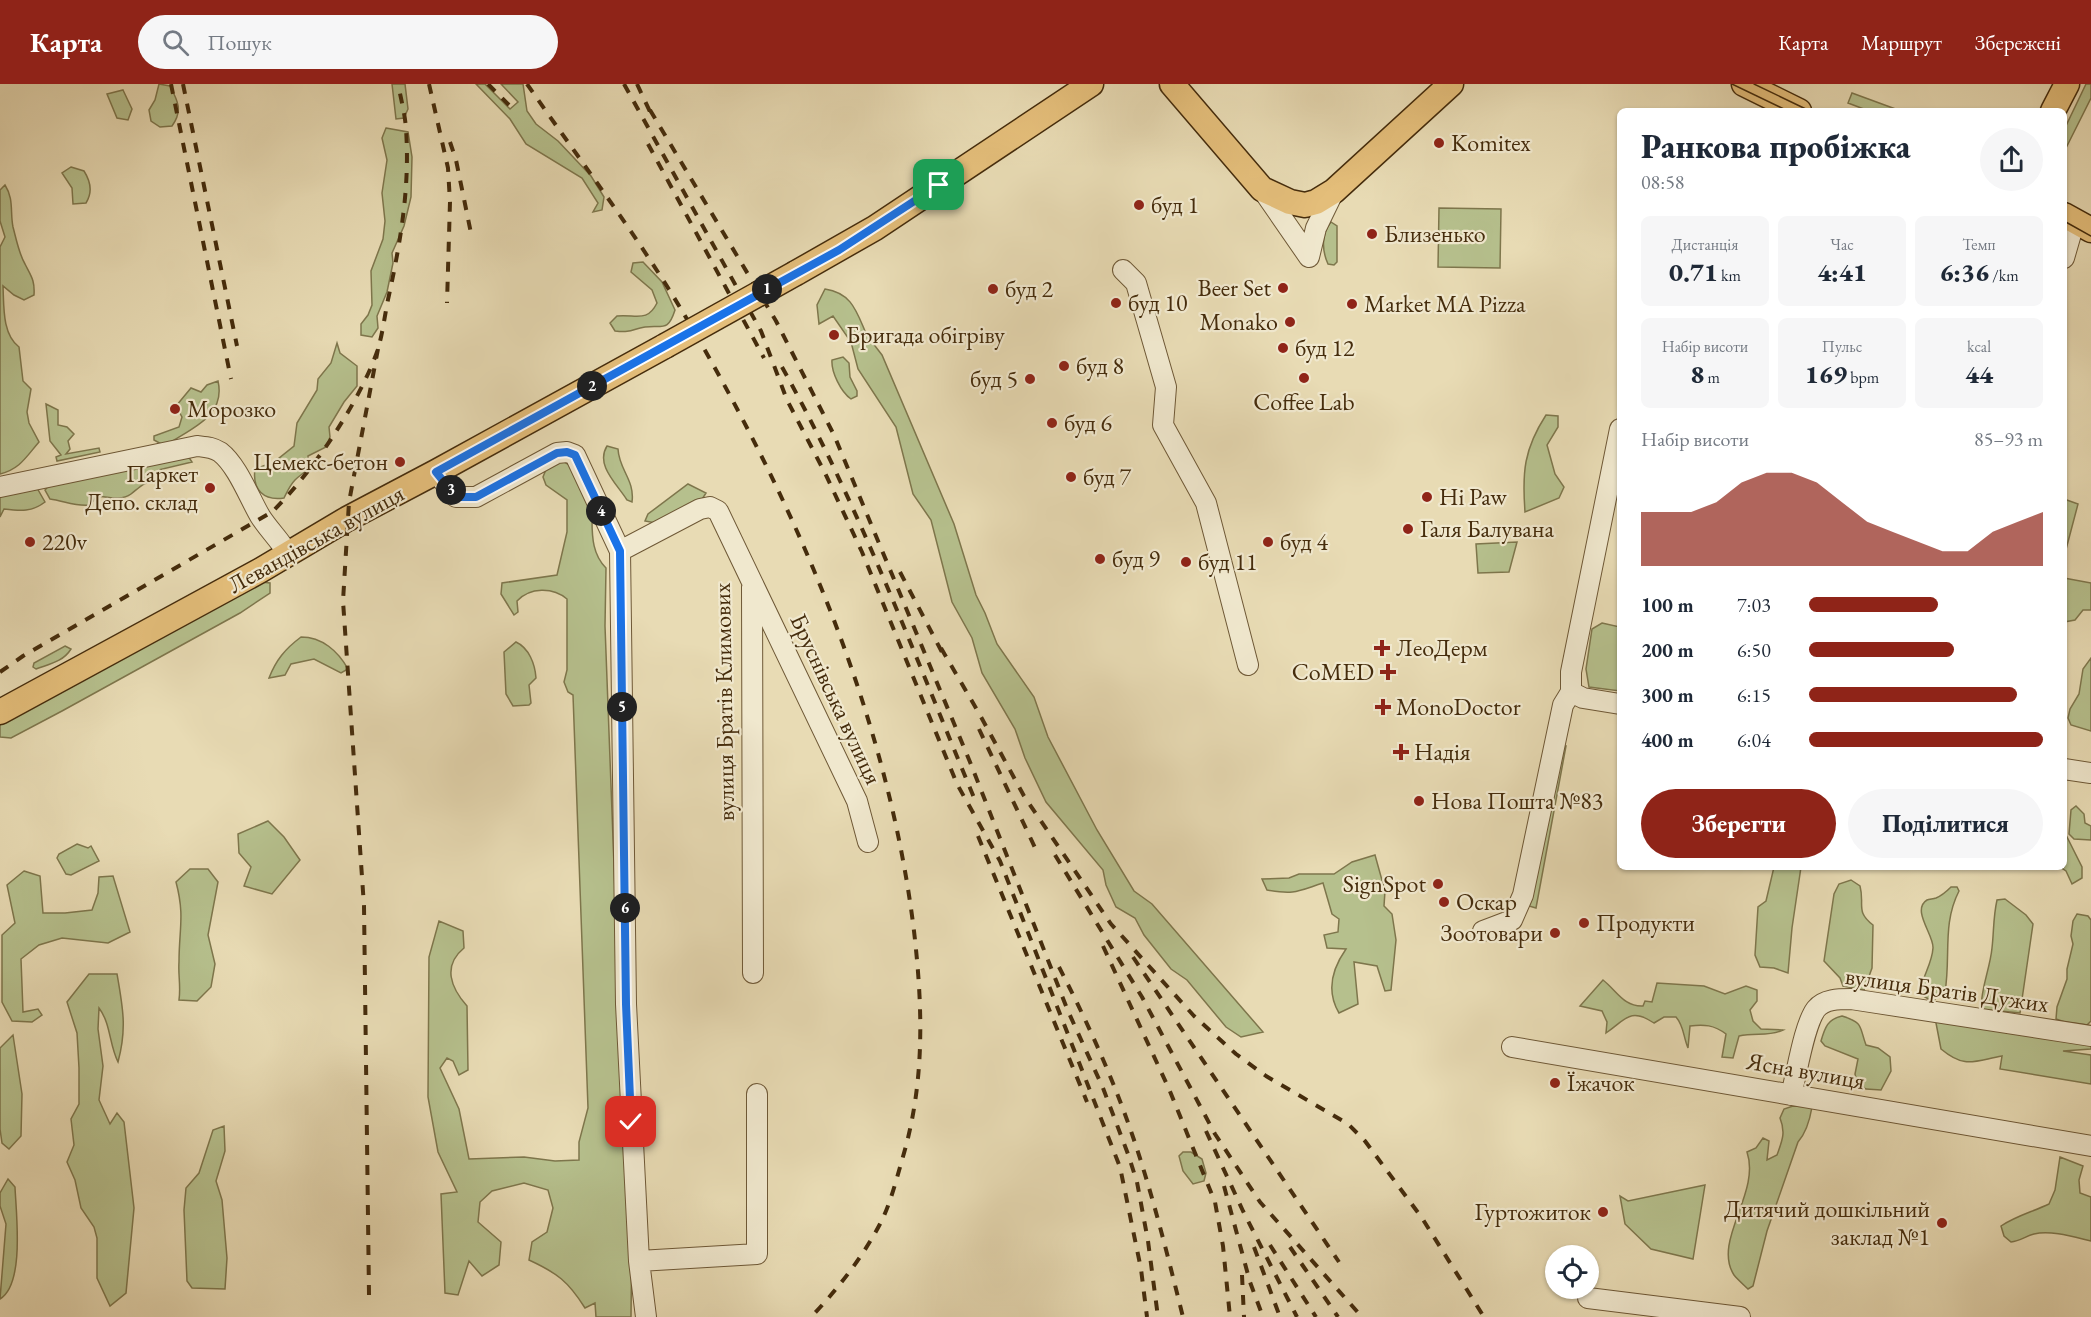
<!DOCTYPE html>
<html lang="uk">
<head>
<meta charset="utf-8">
<style>
  body { margin:0; font-family:"EB Garamond",serif; background:#f6f6f7; color:#1f2937; height:100vh; display:flex; flex-direction:column; font-size:22px; white-space:nowrap }
  * { box-sizing:border-box; margin:0 }
  p { font-size:20px; color:#747a83 }
  .icon { flex:none; width:33px; height:33px; fill:none; stroke:currentColor; stroke-width:2; stroke-linecap:round; stroke-linejoin:round }
  .map { position:relative; flex:1; overflow:hidden }
  .details { position:absolute; left:1617px; top:24px; width:450px; height:762px; display:flex; flex-direction:column; background:#fff; border-radius:9px; box-shadow:0 2px 4px #0004 }
  .details>* { flex:none }
  .tools { position:absolute; left:1545px; top:1161px; display:grid; gap:12px }
  .tools a { display:grid; place-items:center; width:54px; height:54px; border-radius:50%; background:#fff; box-shadow:0 2px 4px #0004; font-size:30px }
  .pin { position:absolute; display:grid; place-items:center; width:51px; height:51px; color:#fff; margin:-26px; border-radius:12px; box-shadow:0 3px 9px #0006 }
  .km { position:absolute; width:30px; height:30px; margin:-15px; border-radius:50%; background:#222; color:#fff; font-size:16px; line-height:30px; text-align:center }
  .round { display:grid; place-items:center; flex:none; width:63px; height:63px; border-radius:32px; background:#f6f6f7 }
  .overview { display:flex; align-items:center; justify-content:space-between; height:102px; padding:0 24px }
  h1 { font-size:33px; font-weight:800; line-height:45px }
  .metrics { display:grid; grid-template-columns:repeat(3,1fr); gap:9px; height:102px; padding:6px 24px }
  .metrics div { display:grid; align-content:center; border-radius:9px; background:#f6f6f7; text-align:center }
  .metrics b { font-size:26px; font-weight:800 }
  .metrics small { font-size:16px; font-weight:400 }
  .metrics p { font-size:16px }
  .chart { height:168px; padding:12px 24px }
  .chart p { display:flex; justify-content:space-between }
  .chart svg { width:100%; height:108px; margin-top:6px; fill:#8f2418; opacity:.7 }
  .primary-button { display:flex; gap:12px; margin-top:auto; padding:12px 24px }
  .primary-button a { flex:1; height:69px; border-radius:36px; background:#8f2418; color:#fff; font-size:24px; font-weight:800; line-height:69px; text-align:center }
  .primary-button a+a { background:#f6f6f7; color:#1f2937 }
  ul { padding:0 24px; list-style:none; font-size:20px }
  li { display:grid; grid-template-columns:96px 72px 1fr; align-items:center; height:45px }
  li i { height:15px; border-radius:8px; background:#8f2418 }
  header { display:flex; align-items:center; gap:36px; box-sizing:border-box; height:84px; padding:0 30px; background:#8f2418; color:#fff }
  header strong { font-size:28px }
  nav { display:flex; gap:33px; margin-inline-start:auto; font-size:21px }
  .search { width:420px; height:54px; background:#f6f6f7; display:flex; align-items:center; gap:15px; box-sizing:border-box; padding:0 21px; border-radius:33px; color:#747a83; font-size:22px }
  .map>svg:first-child { display:block }
  .green { fill:#b6c08d; stroke:#7e764c; stroke-width:1.5 }
  .lines { fill:none; stroke-linecap:round; stroke-linejoin:round }
  .minor-casing { stroke:#6e5836; stroke-width:22 }
  .major-casing { stroke:#452c0c; stroke-width:27 }
  .minor { stroke:#f0e8ce; stroke-width:20 }
  .major { stroke:#e4be7a; stroke-width:24 }
  .tram { stroke:#452c0c; stroke-width:1.5 }
  .rail { stroke:#452c0c; stroke-width:4; stroke-dasharray:10 10; stroke-linecap:butt }
  .major-bridge-casing { stroke:#452c0c; stroke-width:27; stroke-linecap:butt }
  .major-bridge { stroke:#e4be7a; stroke-width:24 }
  .route-casing { stroke:#fff; stroke-width:12 }
  .route { stroke:#1a73e8; stroke-width:8 }
  .poi-dot { fill:#8f2418; stroke:#f0e8ce; stroke-width:2 }
  .labels { text-anchor:middle; stroke-width:4.5; stroke-linejoin:round; paint-order:stroke }
  .poi-label { font-size:24px; fill:#452c0c; stroke:#f0e8ce; text-anchor:start }
  .street-label { font-size:24px; fill:#452c0c; stroke:#f0e8ce }
</style>
</head>
<body>
<header>
<strong>Карта</strong>
<div class="search"><svg class="icon" aria-label="search" viewBox="0 0 24 24"><circle cx="10" cy="10" r="6"/><path d="M15 15l6 6"/></svg>Пошук</div>
<nav><a>Карта</a><a>Маршрут</a><a>Збережені</a></nav>
</header>
<div class="map">
<svg width="2091" height="1233" viewBox="0 0 2091 1233">
  <rect width="100%" height="100%" fill="#e8dbb4"/>
  <filter id="stains"><feTurbulence type="fractalNoise" baseFrequency=".00333" numOctaves="4"/><feColorMatrix values="0 0 0 0 .2 0 0 0 0 .09 0 0 0 0 .02 0 0 0 .5 -.17"/></filter>
  <radialGradient id="worn" r=".72"><stop offset=".6" stop-color="#630" stop-opacity="0"/><stop offset="1" stop-color="#630" stop-opacity=".3"/></radialGradient>
  <path class="green" d="M159,0L170,2C178,17 183,27 172,42L160,43L151,37L149,26L155,16Z
    M392,0H405L408,25L404,34L396,35Z
    M476,0H485L510,25L518,18L501,0H523L527,27L536,40L558,57L591,92L604,113L602,126L593,128L598,119L582,94L526,60L510,35Z
    M2086,0H2091V14L2064,68V46Z
    M123,6L132,25L128,36L117,34L107,10Z
    M1852,9L1901,27H1869L1848,19Z
    M386,44L408,48L412,73L411,113L404,142L392,169L393,179L387,208L377,232L378,244L372,253L361,251V240L368,231L372,221L371,187L383,155L385,137L382,109L387,76L382,54Z
    M71,83L84,87C91,98 93,108 86,119L73,120L72,104L62,89Z
    M5,101C14,115 10,128 13,143C16,154 19,170 25,180C31,192 35,196 34,211L24,216L14,211L3,202C4,222 2,250 19,263L23,297L31,305L27,328L29,339L39,358C26,373 20,385 0,390V163L5,153L0,137V106Z
    M1439,124L1501,125L1500,184L1438,183Z
    M1331,138L1337,142V178L1334,181L1328,180C1322,167 1321,150 1331,138Z
    M643,178L662,198L675,226C668,248 663,241 645,243C632,245 632,249 615,247L610,239L617,232C636,230 647,239 657,219L652,206L631,188L633,179Z
    M825,205C851,209 856,226 865,247C869,255 876,263 882,271L954,440L976,511L985,529L997,560L1034,613L1048,653L1097,746L1134,807L1152,820L1263,948L1241,953L1226,943L1187,896L1171,885L1144,851L1135,834L1116,823L1106,801L1103,786L1046,718L1025,674L1015,645L982,589L972,554L952,518L931,436L913,410L896,343L858,285L851,258L833,232L819,240L817,221Z
    M337,259L340,269L357,282V302L344,318L329,343L330,353L326,363L308,372C309,390 305,386 295,396C290,401 287,408 284,414C264,417 252,406 255,385L274,378L294,362L297,339L317,306L318,295L331,279Z
    M843,273L849,279L850,293L857,307V312L851,315C841,308 831,288 832,276Z
    M218,297C226,332 192,344 168,360L163,361L154,356V352L179,343L182,333L176,322L191,304L201,308L207,301Z
    M46,320L58,326V341L67,343L74,350L68,357L70,365L66,370L99,364L100,368L57,377L56,373L61,371L50,357Z
    M1546,331L1558,332V343L1547,361L1555,390L1564,403L1559,414L1525,428C1522,388 1524,365 1546,331Z
    M607,362L618,365C619,386 635,396 632,418L627,416C617,400 595,381 607,362Z
    M188,372L192,378L158,386L156,396C144,398 140,403 131,410C122,417 107,413 97,412L90,421C77,423 64,417 50,415L45,406L52,398Z
    M555,375C576,378 588,403 593,423C594,427 592,432 592,436C592,454 593,471 606,484L605,542L627,1127L632,1140L631,1233H596L595,1219L585,1224C568,1197 557,1189 529,1176L532,1158L547,1148L553,1124L548,1106L524,1099L492,1107L480,1118L478,1138L501,1158L499,1181L482,1192L469,1177L458,1211L445,1209L441,1110L457,1108L438,1068L428,1013L429,873L439,837L463,847L464,864C442,882 451,904 467,922L468,986L459,991L453,977L447,974L440,984L459,1025L469,1075L524,1073L555,1077L579,1076V1058L588,1024L573,611L568,608L564,598L567,586V515C553,503 530,503 517,517L518,528L514,531L501,510L502,499L557,491L567,448V416L546,401L543,393L547,383Z
    M688,400L706,409L701,417L661,440L645,437L648,430Z
    M37,404L45,418C32,428 21,427 4,425L0,433V412Z
    M2064,415L2078,420L2064,473Z
    M1517,458L1509,488L1478,489L1476,460Z
    M2064,494L2091,499V526H2083L2075,536L2064,538Z
    M251,497L270,499V509L240,529L62,627L11,654L0,653V636Z
    M1602,539L1620,543V607L1589,603L1586,585L1592,545Z
    M301,553C322,553 338,567 348,585L341,589L314,575L291,580L285,591L269,594C276,576 285,565 301,553Z
    M516,558C529,564 535,580 536,594L529,601L531,619L529,621L513,622L506,610L504,568Z
    M65,562L71,565C63,578 49,580 36,585L33,583L34,579Z
    M2091,574V647L2071,641L2068,634L2070,625L2079,610L2083,585Z
    M1561,662H1566L1536,824L1529,822Z
    M2076,722L2084,730L2085,739L2091,742V756L2074,755L2069,750L2071,726Z
    M268,737L284,753L300,776L272,810L244,802L251,783L239,769L238,750Z
    M2064,747L2082,783V794L2072,800L2066,787L2060,783H2064Z
    M77,760L88,764L91,762L99,777L71,791L66,790L57,774L59,770Z
    M1375,771L1385,807L1384,822L1392,830L1396,856L1391,906L1385,907L1377,882L1354,878L1358,920L1339,929C1326,907 1332,885 1346,865L1327,864L1324,851L1338,848L1339,835L1332,830L1323,799C1298,807 1295,811 1267,806L1262,795L1289,794L1299,790H1334L1352,778Z
    M1774,783H1801L1792,844L1788,889L1774,884L1760,883L1755,871L1758,823L1766,817Z
    M190,785H208L218,798L208,851L215,880L211,903L197,917L179,916C181,902 178,891 179,878C179,845 185,832 176,798Z
    M24,787L40,792L43,829H65L92,826L98,809L99,793L113,792L130,848L108,859L62,854L39,861L21,875L23,928L38,925L42,931L32,938L12,937L2,918V851L15,839L7,801Z
    M1851,796L1860,802C1865,821 1855,827 1873,841L1872,884L1864,906L1843,902L1840,894L1824,877L1834,810L1839,800Z
    M1951,803H1957L1959,807C1942,840 1951,873 1945,908L1932,917L1920,910C1921,894 1932,881 1933,864C1934,851 1911,826 1927,816C1929,815 1933,815 1936,814C1941,812 1947,807 1951,803Z
    M2005,815L2026,831L2033,840L2020,929L1981,925C1981,903 1990,885 1992,864C1994,847 1993,834 1997,816Z
    M2077,830L2088,832L2091,836V937L2087,941L2065,938L2056,935L2057,923L2067,895V885L2073,860L2071,852L2073,837Z
    M89,890H117C123,924 127,945 118,978C109,960 111,940 99,924L98,945L103,982L99,1016L110,1040L117,1029L124,1038L134,1124L126,1209L110,1222L97,1194V1154L94,1143L81,1124L75,1096L67,1078L74,1061L71,1035L79,1020V984L77,949L67,918Z
    M1603,896C1617,907 1624,923 1643,922L1645,917L1652,918L1657,899L1704,902L1725,910L1746,902L1757,906V917L1750,926L1753,937L1761,945L1783,946C1769,953 1755,948 1739,952L1733,974L1722,973L1726,950C1714,941 1704,940 1690,942L1688,964C1683,952 1684,942 1676,933H1664L1654,939C1630,923 1625,936 1606,949L1607,938L1602,927L1580,922Z
    M1842,932C1864,939 1859,942 1866,961L1878,964L1890,973L1891,987L1881,1006L1866,1005L1857,999L1855,990L1858,975L1825,962L1821,957C1825,943 1828,935 1842,932Z
    M1939,933L2091,955V965L2063,967L2091,971V1000L2000,985L2002,972C1974,977 1965,985 1941,965L1936,939Z
    M13,951L22,1010L21,1052L9,1065L2,1059L0,1045V964Z
    M1793,1022L1812,1023C1810,1035 1806,1049 1798,1058L1767,1147L1753,1202L1748,1205C1744,1201 1738,1196 1734,1191C1712,1157 1761,1109 1747,1068L1756,1064L1763,1054L1769,1057L1767,1076L1777,1071C1782,1057 1786,1049 1780,1034L1784,1025Z
    M224,1042L225,1067L216,1097L222,1116L227,1174L225,1205L192,1204L187,1197L184,1126L186,1104L199,1089L213,1046Z
    M1183,1068H1191L1202,1075L1206,1089L1204,1097L1193,1100L1183,1087L1179,1072Z
    M2060,1073L2083,1082L2079,1096L2080,1109L2091,1113V1157C2074,1153 2051,1146 2034,1150C2026,1152 2020,1157 2011,1158L2004,1152L2001,1142C2016,1132 2032,1128 2049,1120L2055,1106Z
    M8,1095L15,1103C16,1129 25,1200 0,1215L6,1140L0,1122V1109Z
    M1705,1101L1693,1175L1651,1165L1625,1140L1620,1112L1628,1117Z"/>
  <g class="lines">
    <g class="minor-casing">
      <path id="minor" d="M1262,105L1309,173
        M1309,173L1316,144L1334,107
        M2064,174L2075,136
        M1123,186L1136,199L1166,303L1163,341L1206,419L1248,581
        M436,388L456,413H476L557,369L567,368L575,371L620,467L626,920L639,1177L646,1233
        M0,403L197,362C206,363 212,363 220,368C237,381 249,413 260,432C268,445 280,456 288,470
        M620,467L700,425L710,423L718,427L857,717L868,758
        M752,503L753,889
        M1571,608V588L1620,345
        M1571,608L1583,614L1620,620
        M2064,685L2091,689
        M1483,847L1512,836L1523,811L1563,621L1571,608
        M1512,963L2091,1062
        M1791,1011C1797,989 1804,941 1816,925C1824,915 1839,915 1851,915L2091,952
        M639,1177L757,1170V1010
        M1588,1214L1740,1233"/>
    </g>
    <g class="major-casing">
      <path id="major" d="M1172,0L1262,105L1290,118L1305,121L1316,118L1334,107L1451,0
        M1744,0L1799,27
        M2053,27L2067,0
        M2064,131L2091,146
        M796,189L875,144L1091,0
        M0,628L261,486L347,435L436,388L665,262"/>
    </g>
    <use href="#minor" class="minor"/>
    <use href="#major" class="major"/>
    <path class="tram" d="M1732,0L1788,27
      M1754,0L1810,27
      M2064,137L2091,152"/>
    <path class="rail" d="M171,0L231,295
      M183,0L237,262
      M429,0L448,84L450,118L447,219
      M488,0L509,21
      M527,0C579,75 634,147 681,225C793,414 887,627 914,847C923,925 925,1000 902,1076C896,1097 890,1121 880,1140C862,1174 837,1206 811,1233
      M624,0L761,247L787,316L825,389L862,468L957,700L1000,777L1120,1083L1141,1185L1147,1233
      M637,0L652,32
      M650,26L776,237L834,351L970,678L1068,927L1103,1004L1128,1070L1137,1098L1148,1157L1158,1233
      M450,58L456,76L472,154
      M648,60L764,274
      M782,283C859,421 914,570 975,716
      M900,488L944,572
      M941,564L980,631L1024,712L1111,840L1194,932L1236,970L1266,992L1348,1040L1365,1057L1422,1134L1484,1233
      M0,588L23,572L272,428C312,389 360,318 378,265C383,248 385,229 389,211C401,156 410,101 406,45C405,30 401,15 398,0
      M979,645L1038,770
      M978,752L1087,1018
      M1055,771L1142,913L1215,1050L1260,1118L1362,1233
      M1103,862L1169,1005L1215,1118L1223,1162L1230,1233
      M1133,873L1339,1178
      M1059,883C1089,941 1117,1003 1137,1065C1155,1120 1169,1177 1183,1233
      M1206,1047L1243,1127L1297,1233
      M1224,1102L1250,1198L1263,1233
      M1270,1161L1316,1233
      M1254,1163L1280,1233
      M1290,1163L1338,1233
      M1242,1191L1244,1233
      M369,1211L364,822L343,517L349,418L378,265"/>
    <g class="major-bridge-casing">
      <path id="major-bridge" d="M665,262L796,189"/>
    </g>
    <use href="#major-bridge" class="major-bridge"/>
  </g>
  <g class="lines">
    <g class="route-casing">
      <path id="route" d="M631,1038L626,920L620,467L575,371L567,368L557,369L476,413H456L436,388L839,166L939,101"/>
    </g>
    <use href="#route" class="route"/>
  </g>
  <g class="poi-dot">
    <circle cx="1439" cy="59" r="6"/>
    <circle cx="1139" cy="121" r="6"/>
    <circle cx="1372" cy="150" r="6"/>
    <circle cx="1283" cy="204" r="6"/>
    <circle cx="993" cy="205" r="6"/>
    <circle cx="1116" cy="219" r="6"/>
    <circle cx="1352" cy="220" r="6"/>
    <circle cx="1290" cy="238" r="6"/>
    <circle cx="834" cy="251" r="6"/>
    <circle cx="1283" cy="264" r="6"/>
    <circle cx="1064" cy="282" r="6"/>
    <circle cx="1304" cy="294" r="6"/>
    <circle cx="1030" cy="295" r="6"/>
    <circle cx="175" cy="325" r="6"/>
    <circle cx="1052" cy="339" r="6"/>
    <circle cx="400" cy="378" r="6"/>
    <circle cx="1071" cy="393" r="6"/>
    <circle cx="210" cy="404" r="6"/>
    <circle cx="1427" cy="413" r="6"/>
    <circle cx="1408" cy="445" r="6"/>
    <circle cx="30" cy="458" r="6"/>
    <circle cx="1268" cy="458" r="6"/>
    <circle cx="1100" cy="475" r="6"/>
    <circle cx="1186" cy="478" r="6"/>
    <path d="M1379 555h6v6h6v6h-6v6h-6v-6h-6v-6h6z"/>
    <path d="M1385 579h6v6h6v6h-6v6h-6v-6h-6v-6h6z"/>
    <path d="M1380 614h6v6h6v6h-6v6h-6v-6h-6v-6h6z"/>
    <path d="M1398 659h6v6h6v6h-6v6h-6v-6h-6v-6h6z"/>
    <circle cx="1419" cy="717" r="6"/>
    <circle cx="1438" cy="800" r="6"/>
    <circle cx="1444" cy="818" r="6"/>
    <circle cx="1584" cy="839" r="6"/>
    <circle cx="1555" cy="849" r="6"/>
    <circle cx="1555" cy="999" r="6"/>
    <circle cx="1603" cy="1128" r="6"/>
    <circle cx="1942" cy="1139" r="6"/>
  </g>
  <g class="labels">
    <g class="poi-label">
      <text x="1451" y="67">Komitex</text>
      <text x="1151" y="129">буд 1</text>
      <text x="1384" y="158">Близенько</text>
      <text x="1271" y="212" text-anchor="end">Beer Set</text>
      <text x="1005" y="213">буд 2</text>
      <text x="1128" y="227">буд 10</text>
      <text x="1364" y="228">Market MA Pizza</text>
      <text x="1278" y="246" text-anchor="end">Monako</text>
      <text x="846" y="259">Бригада обігріву</text>
      <text x="1295" y="272">буд 12</text>
      <text x="1076" y="290">буд 8</text>
      <text x="1018" y="303" text-anchor="end">буд 5</text>
      <text x="1304" y="326" text-anchor="middle">Coffee Lab</text>
      <text x="187" y="333">Морозко</text>
      <text x="1064" y="347">буд 6</text>
      <text x="388" y="386" text-anchor="end">Цемекс-бетон</text>
      <text x="198" y="398" text-anchor="end">Паркет<tspan x="198" dy="28">Депо. склад</tspan></text>
      <text x="1083" y="401">буд 7</text>
      <text x="1439" y="421">Hi Paw</text>
      <text x="1420" y="453">Галя Балувана</text>
      <text x="42" y="466">220v</text>
      <text x="1280" y="466">буд 4</text>
      <text x="1112" y="483">буд 9</text>
      <text x="1198" y="486">буд 11</text>
      <text x="1396" y="572">ЛеоДерм</text>
      <text x="1374" y="596" text-anchor="end">CoMED</text>
      <text x="1396" y="631">MonoDoctor</text>
      <text x="1414" y="676">Надія</text>
      <text x="1431" y="725">Нова Пошта №83</text>
      <text x="1426" y="808" text-anchor="end">SignSpot</text>
      <text x="1456" y="826">Оскар</text>
      <text x="1596" y="847">Продукти</text>
      <text x="1543" y="857" text-anchor="end">Зоотовари</text>
      <text x="1567" y="1007">Їжачок</text>
      <text x="1930" y="1133" text-anchor="end">Дитячий дошкільний<tspan x="1930" dy="28">заклад №1</tspan></text>
      <text x="1591" y="1136" text-anchor="end">Гуртожиток</text>
    </g>
    <g class="street-label">
      <text transform="translate(316 455) rotate(-29)" y="8">Левандівська вулиця</text>
      <text transform="translate(836 615) rotate(65)" y="8">Бруснівська вулиця</text>
      <text transform="translate(724 618) rotate(-91)" y="8">вулиця Братів Климових</text>
      <text transform="translate(1947 906) rotate(8)" y="8">вулиця Братів Дужих</text>
      <text transform="translate(1806 987) rotate(10)" y="8">Ясна вулиця</text>
    </g>
  </g>
  <rect width="100%" height="100%" filter="url(#stains)"/>
  <rect width="100%" height="100%" fill="url(#worn)"/>
</svg>
<div class="tools">
<a><svg class="icon" aria-label="locate" viewBox="0 0 24 24"><circle cx="12" cy="12" r="6"/><path d="M12 2v4M12 18v4M2 12h4M18 12h4"/></svg></a>
</div>
<div class="pin" style="left:939px;top:101px;background:#1e9e55"><svg class="icon" aria-label="arrive" viewBox="0 0 24 24"><path d="M6 21V4h12l-3 4 3 4H6"/></svg></div>
<div class="pin" style="left:631px;top:1038px;background:#d93025"><svg class="icon" aria-label="check" viewBox="0 0 24 24"><path d="M5 12l5 5 9-10"/></svg></div>
<b class="km" style="left:767px;top:205px">1</b>
<b class="km" style="left:592px;top:302px">2</b>
<b class="km" style="left:451px;top:406px">3</b>
<b class="km" style="left:601px;top:427px">4</b>
<b class="km" style="left:622px;top:623px">5</b>
<b class="km" style="left:625px;top:824px">6</b>
<section class="details">
<div class="overview"><div><h1>Ранкова пробіжка</h1><p>08:58</p></div><a class="round"><svg class="icon" aria-label="share" viewBox="0 0 24 24"><path d="M12 15V3M7 8l5-5 5 5M5 13v7h14v-7"/></svg></a></div>
<div class="metrics">
<div><p>Дистанція</p><b>0.71<small> km</small></b></div>
<div><p>Час</p><b>4:41</b></div>
<div><p>Темп</p><b>6:36<small> /km</small></b></div>
</div>
<div class="metrics">
<div><p>Набір висоти</p><b>8<small> m</small></b></div>
<div><p>Пульс</p><b>169<small> bpm</small></b></div>
<div><p>kcal</p><b>44</b></div>
</div>
<div class="chart"><p><span>Набір висоти</span>85–93 m</p>
<svg viewBox="0 0 160 44" preserveAspectRatio="none"><path d="M0 44V22L10 22L20 22L30 18L40 10L50 6L60 6L70 10L80 18L90 26L100 30L110 34L120 38L130 38L140 30L150 26L160 22V44z"/></svg>
</div>
<ul>
<li><b>100 m</b>7:03<i style="width:55%"></i></li>
<li><b>200 m</b>6:50<i style="width:62%"></i></li>
<li><b>300 m</b>6:15<i style="width:89%"></i></li>
<li><b>400 m</b>6:04<i style="width:100%"></i></li>
</ul>
<div class="primary-button"><a>Зберегти</a><a>Поділитися</a></div>
</section>
</div>
</body>
</html>
